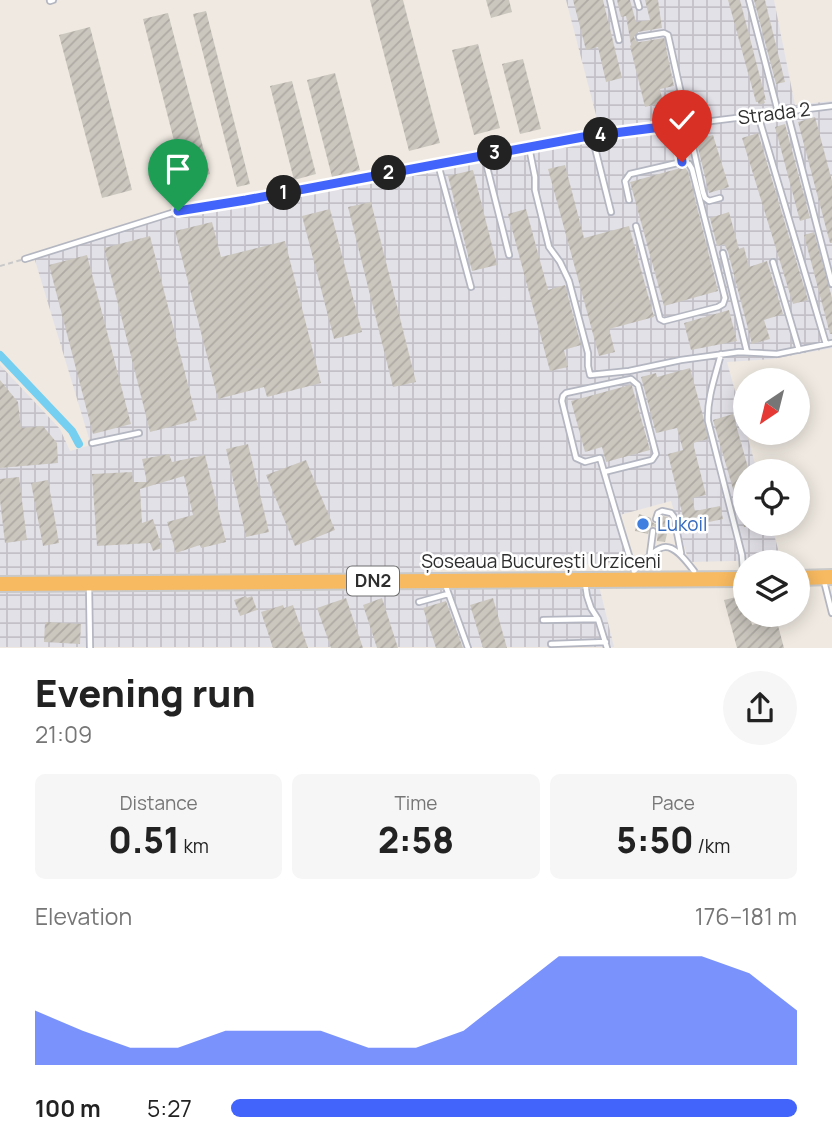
<!DOCTYPE html>
<html lang="en">
<head>
<meta charset="utf-8">
<style>
  body { margin:0; font-family:Manrope,sans-serif; background:#f6f6f6; color:#222; height:100vh; display:flex; flex-direction:column; font-size:26px; white-space:nowrap }
  * { box-sizing:border-box; margin:0 }
  p { font-size:23px; color:#767676 }
  .icon { flex:none; width:38px; height:38px; fill:none; stroke:currentColor; stroke-width:2; stroke-linecap:round; stroke-linejoin:round }
  .map { position:relative; height:648px; overflow:hidden }
  .panel { display:flex; flex-direction:column; background:#fff; flex:1 }
  .panel>* { flex:none }
  .needle { width:46px; rotate:215deg }
  .controls { position:absolute; left:733px; top:368px; display:grid; gap:14px }
  .controls a { display:grid; place-items:center; width:77px; height:77px; border-radius:50%; background:#fff; box-shadow:0 4px 18px #0003; font-size:35px }
  .pin { position:absolute; display:grid; place-items:center; width:60px; height:60px; color:#fff; margin:-72px -30px; border-radius:50% 50% 50% 0; rotate:-45deg; box-shadow:0 0 7px #0007 }
  .pin .icon { rotate:45deg }
  .km { position:absolute; width:35px; height:35px; margin:-18px; border-radius:50%; background:#222; color:#fff; font-size:19px; line-height:35px; text-align:center }
  .round { display:grid; place-items:center; flex:none; width:74px; height:74px; border-radius:37px; background:#f6f6f6 }
  .summary { display:flex; align-items:center; justify-content:space-between; height:119px; padding:0 35px }
  h1 { font-size:38px; font-weight:800; line-height:52px }
  .metrics { display:grid; grid-template-columns:repeat(3,1fr); gap:10px; height:119px; padding:7px 35px }
  .metrics div { display:grid; align-content:center; border-radius:10px; background:#f6f6f6; text-align:center }
  .metrics b { font-size:35px; font-weight:800 }
  .metrics small { font-size:19px; font-weight:400 }
  .metrics p { font-size:19px }
  .chart { height:196px; padding:14px 35px }
  .chart p { display:flex; justify-content:space-between }
  .chart svg { width:100%; height:126px; margin-top:7px; fill:#4264fb; opacity:.7 }
  ul { padding:0 35px; list-style:none; font-size:23px }
  li { display:grid; grid-template-columns:112px 84px 1fr; align-items:center; height:52px }
  li i { height:18px; border-radius:9px; background:#4264fb }
  .map>svg:first-child { display:block }
  .industrial { fill:url(#industrial-grid) }
  .lines { fill:none; stroke-linecap:round; stroke-linejoin:round }
  .canal { stroke:#75cff0; stroke-width:8 }
  .building { fill:url(#building-hatch) }
  .service-casing { stroke:#b4b7c1; stroke-width:8 }
  .trunk-casing { stroke:#c9c9c9; stroke-width:18 }
  .path { stroke:#c9c9c9; stroke-width:2; stroke-dasharray:5 3.5; stroke-linecap:butt }
  .service { stroke:#fff; stroke-width:4.5 }
  .trunk { stroke:#f8ba60; stroke-width:14 }
  .route-casing { stroke:#fff; stroke-width:14 }
  .route { stroke:#4264fb; stroke-width:9 }
  .shop-dot { fill:#3f7fe0; stroke:#fff; stroke-width:2.5 }
  .labels { text-anchor:middle; stroke-width:5; stroke-linejoin:round; paint-order:stroke }
  .shield { fill:#fff; stroke:#6d6d6d; stroke-width:2 }
  .shield-label { font-size:18px; font-weight:bold; fill:#2e2e2e }
  .street-label { font-size:19px; fill:#2e2e2e; stroke:#fff }
  .shop-label { font-size:19px; fill:#366cbe; stroke:#fff; text-anchor:start }
</style>
</head>
<body>
<div class="map">
<svg width="832" height="648" viewBox="0 0 832 648">
  <defs>
    <pattern id="industrial-grid" width="8" height="8" patternUnits="userSpaceOnUse" patternTransform="scale(1.75)"><rect width="8" height="8" fill="#e3e1e8"/><path d="M0 4h8M4 0v8" fill="none" stroke="#c3c1c7"/></pattern>
    <pattern id="building-hatch" width="6" height="6" patternUnits="userSpaceOnUse" patternTransform="scale(1.75)"><rect width="6" height="6" fill="#cbc7bf"/><path d="M-1 1l2-2M0 6l6-6M5 7l2-2" fill="none" stroke="#afaba4"/></pattern>
  </defs>
  <rect width="100%" height="100%" fill="#efe9e1"/>
  <path class="industrial" d="M566,0H774L795,105L832,101V348L772,359L727,362L757,471H746V523H771L781,560L689,562L671,501L616,516L629,561L590,564L431,565L437,584L599,586L614,647H0V365L60,429L70,451L91,445L34,257L178,211L246,200L601,134Z"/>
  <g class="lines">
    <path class="canal" d="M0,355L72,431L79,444"/>
  </g>
  <path class="building" d="M370,0H403L440,143L409,151Z
    M486,0H509L512,12L491,18Z
    M573,0H603L622,78L606,82L598,47L586,50Z
    M617,0H630L636,22L650,20L645,0H658L662,28L638,32L634,37L636,41L639,42L664,38L674,86L660,89L663,102L645,107L630,46L631,45L626,16L621,17Z
    M728,0H740L766,100H764L765,103L759,105L758,102H756Z
    M754,0H765L785,82L776,84Z
    M206,11L250,184L237,187L193,14Z
    M168,13L210,174L184,180L143,19Z
    M90,27L132,190L102,198L59,35Z
    M478,44L500,128L474,135L452,50Z
    M523,59L541,129L520,134L502,64Z
    M335,73L360,170L332,177L307,80Z
    M292,81L316,174L294,180L270,86Z
    M815,117L832,181V243H830L798,122Z
    M785,124L810,218L800,221L775,127Z
    M758,133L808,300L793,304L742,138Z
    M713,135L729,187L709,193L696,140Z
    M565,165L584,238L629,226L654,317L609,329L615,352L599,356L548,169Z
    M684,167L688,171L718,291L664,306L630,182Z
    M473,170L497,265L472,271L448,176Z
    M371,202L416,382L393,387L348,207Z
    M330,209L362,332L334,339L302,216Z
    M526,209L548,290L565,285L581,345L564,350L568,367L550,371L508,214Z
    M729,212L739,249L744,247L749,267L767,261L783,314L764,320L770,339L752,344L728,252L724,244L717,246L710,218Z
    M212,222L221,257L285,241L321,383L267,397L264,387L218,399L175,231Z
    M814,232L832,298V334H830L804,235Z
    M150,236L197,420L150,432L104,248Z
    M87,255L131,424L93,434L49,265Z
    M729,310L737,341L691,350L684,323Z
    M690,368L703,416L708,439L693,443L706,495L692,498L695,511L720,506L723,519L700,524L698,517L684,521L668,454L683,450L677,428L656,433L641,377L656,373L657,377Z
    M0,380L18,402L21,428L43,426L57,443L58,463L0,468Z
    M630,385L632,386L650,450L606,462L602,447L585,452L571,401Z
    M733,414L749,471H746V527H744L713,420Z
    M248,444L269,532L246,537L226,449Z
    M169,454L172,462L205,455L226,542L201,548L200,545L176,553L167,522L193,515L184,476L140,489L142,523L153,519L162,548L153,551L150,543L97,546L92,474L132,472L133,482H147L142,459Z
    M306,460L335,530L295,546L266,475Z
    M19,477L27,540L5,543L0,500V479Z
    M48,480L59,543L43,546L31,483Z
    M639,514L651,518L652,522L655,524L660,522L663,516L668,517L670,522L665,542L657,541L658,530L654,526L650,528L648,534L635,531Z
    M744,595L746,614H749L752,625L776,618L784,648H737L724,600Z
    M246,596L247,598L252,596L257,610L240,616L234,600Z
    M346,598L363,648H331L317,608Z
    M382,598L398,648H377L363,605Z
    M493,598L507,648H483L470,605Z
    M446,601L463,648H436L423,608Z
    M283,605L284,608L293,605L308,648H273L261,612Z
    M45,622L81,624L80,644L44,642Z"/>
  <g class="lines">
    <g class="service-casing">
      <path id="service" d="M610,0L619,40
        M637,0L639,7
        M749,0L778,112
        M50,1L53,0
        M639,37L664,33L668,35L703,192L705,198L709,201L720,198
        M787,111L832,284
        M758,115L826,344
        M592,136L611,212
        M529,147L535,177V190L549,247L560,262L569,281L588,353V366L590,375L629,371L681,360L739,352L777,354L832,343
        M484,155L509,255
        M438,164L471,287
        M629,200L625,181L630,174L682,162L677,125
        M636,226L660,319L664,321L718,307L723,304L725,298L692,169L689,164L682,162
        M723,253L747,352
        M25,259L178,211L246,200L583,137L832,106
        M773,262L799,350
        M721,354C715,377 707,398 708,421L742,555L743,570
        M92,443L139,433
        M604,472L652,460L656,454L638,385L631,379L566,393L563,396L562,401L576,458L585,462L600,458C611,496 622,534 634,571C662,543 667,535 694,571
        M656,519L658,513L662,511L671,513L674,517L681,553
        M650,554L653,531
        M824,581L832,613
        M585,583L587,596L591,608L598,619L607,648
        M445,584L468,648
        M89,585L90,648
        M419,602L448,594
        M543,620L597,619
        M551,644L606,642"/>
    </g>
    <g class="trunk-casing">
      <path id="trunk" d="M798,578L832,577
        M0,584L746,579"/>
    </g>
    <path class="path" d="M0,266L21,260"/>
    <use href="#service" class="service"/>
    <use href="#trunk" class="trunk"/>
  </g>
  <g class="lines">
    <g class="route-casing">
      <path id="route" d="M178,211L246,200L583,137L677,125L682,162"/>
    </g>
    <use href="#route" class="route"/>
  </g>
  <circle class="shop-dot" cx="643" cy="524" r="7"/>
  <g class="labels">
    <rect class="shield" x="347" y="566.5" width="52" height="29" rx="5"/>
    <g class="shield-label">
      <text x="373" y="587">DN2</text>
    </g>
    <g class="street-label">
      <text transform="translate(774 113) rotate(-7)" y="7">Strada 2</text>
      <text x="541" y="568">Șoseaua București Urziceni</text>
    </g>
    <g class="shop-label">
      <text x="657" y="531">Lukoil</text>
    </g>
  </g>
</svg>
<div class="controls">
<a><svg class="needle" viewBox="-14 -14 28 28"><path d="M0-13l5 13h-10z" fill="#e53935"/><path d="M0 13l5-13h-10z" fill="#767676"/></svg></a>
<a><svg class="icon" aria-label="locate" viewBox="0 0 24 24"><circle cx="12" cy="12" r="6"/><path d="M12 2v4M12 18v4M2 12h4M18 12h4"/></svg></a>
<a><svg class="icon" aria-label="layers" viewBox="0 0 24 24"><path d="M12 4l9 5-9 5-9-5zM3 14l9 5 9-5"/></svg></a>
</div>
<div class="pin" style="left:178px;top:211px;background:#1e9e55"><svg class="icon" aria-label="arrive" viewBox="0 0 24 24"><path d="M6 21V4h12l-3 4 3 4H6"/></svg></div>
<div class="pin" style="left:682px;top:162px;background:#d93025"><svg class="icon" aria-label="check" viewBox="0 0 24 24"><path d="M5 12l5 5 9-10"/></svg></div>
<b class="km" style="left:284px;top:193px">1</b>
<b class="km" style="left:389px;top:173px">2</b>
<b class="km" style="left:495px;top:153px">3</b>
<b class="km" style="left:601px;top:135px">4</b>
</div>
<section class="panel">
<div class="summary"><div><h1>Evening run</h1><p>21:09</p></div><a class="round"><svg class="icon" aria-label="share" viewBox="0 0 24 24"><path d="M12 15V3M7 8l5-5 5 5M5 13v7h14v-7"/></svg></a></div>
<div class="metrics">
<div><p>Distance</p><b>0.51<small> km</small></b></div>
<div><p>Time</p><b>2:58</b></div>
<div><p>Pace</p><b>5:50<small> /km</small></b></div>
</div>
<div class="chart"><p><span>Elevation</span>176–181 m</p>
<svg viewBox="0 0 160 44" preserveAspectRatio="none"><path d="M0 44V25L10 32L20 38L30 38L40 32L50 32L60 32L70 38L80 38L90 32L100 19L110 6L120 6L130 6L140 6L150 12L160 25V44z"/></svg>
</div>
<ul>
<li><b>100 m</b>5:27<i style="width:100%"></i></li>
</ul>
</section>
</body>
</html>
